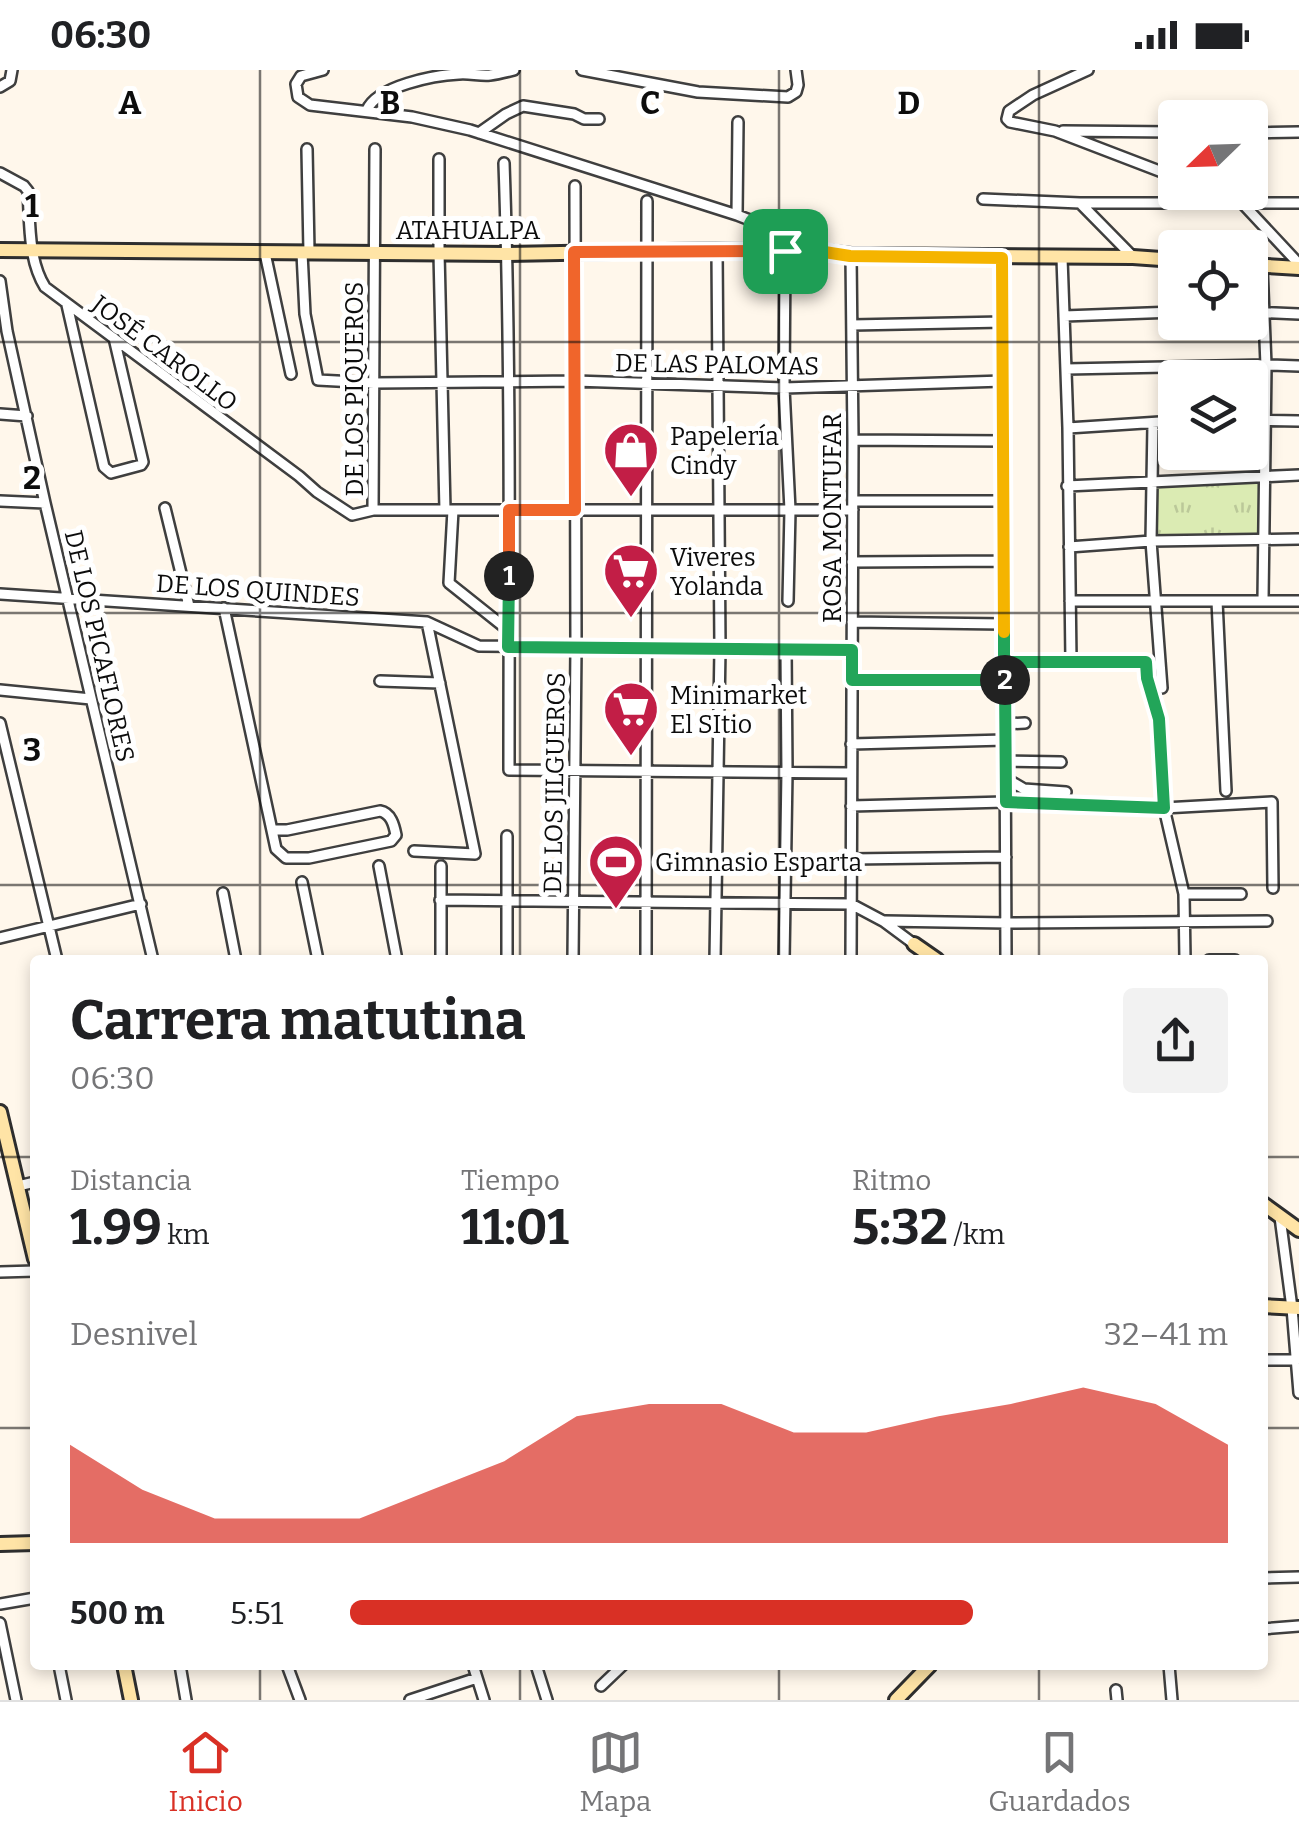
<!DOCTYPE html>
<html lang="es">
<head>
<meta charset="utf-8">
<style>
  body { margin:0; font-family:Bitter,serif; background:#f2f2f2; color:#202124; height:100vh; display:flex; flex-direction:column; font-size:38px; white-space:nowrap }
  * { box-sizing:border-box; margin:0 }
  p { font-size:32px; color:#757577 }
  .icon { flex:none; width:55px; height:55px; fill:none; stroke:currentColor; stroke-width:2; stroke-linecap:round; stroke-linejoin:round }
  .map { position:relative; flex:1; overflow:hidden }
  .panel { position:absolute; left:30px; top:885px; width:1238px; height:715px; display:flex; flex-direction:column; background:#fff; border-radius:10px; box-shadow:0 5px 15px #0003 }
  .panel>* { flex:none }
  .needle { width:65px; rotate:247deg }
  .controls { position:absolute; left:1158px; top:30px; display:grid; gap:20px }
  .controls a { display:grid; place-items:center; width:110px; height:110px; border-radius:10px; background:#fff; box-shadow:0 5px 15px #0003; font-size:50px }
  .pin { position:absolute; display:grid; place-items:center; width:85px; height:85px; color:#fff; margin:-42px; border-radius:20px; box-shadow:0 5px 15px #0006 }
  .km { position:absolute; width:50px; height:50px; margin:-25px; border-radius:50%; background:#222; color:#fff; font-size:28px; line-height:50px; text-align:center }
  .round { display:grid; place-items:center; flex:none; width:105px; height:105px; border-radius:10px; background:#f2f2f2 }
  .headline { display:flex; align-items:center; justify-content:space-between; height:170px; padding:0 40px }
  h1 { font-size:55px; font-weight:700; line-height:75px }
  .metrics { display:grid; grid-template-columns:repeat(3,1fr); gap:15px; height:170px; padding:10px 40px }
  .metrics div { display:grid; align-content:center }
  .metrics b { font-size:50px; font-weight:700 }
  .metrics small { font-size:28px; font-weight:400 }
  .metrics p { font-size:28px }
  .chart { height:280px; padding:20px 40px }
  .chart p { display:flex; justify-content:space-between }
  .chart svg { width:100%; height:180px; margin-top:10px; fill:#d93025; opacity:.7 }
  ul { padding:0 40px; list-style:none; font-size:32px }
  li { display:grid; grid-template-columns:160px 120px 1fr; align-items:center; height:75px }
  li i { height:25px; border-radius:12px; background:#d93025 }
  .status { display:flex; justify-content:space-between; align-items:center; height:70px; padding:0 50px; background:#fff; direction:ltr }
  .status svg { height:28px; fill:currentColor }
  .menu { display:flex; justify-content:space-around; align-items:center; height:140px; border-top:2px solid #e0e0e0; background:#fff; font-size:28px; color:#757577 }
  .menu a { display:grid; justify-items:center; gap:5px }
  .menu .current { color:#d93025 }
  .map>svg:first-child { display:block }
  .park { fill:url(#park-tufts) }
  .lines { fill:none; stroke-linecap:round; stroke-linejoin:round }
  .street-casing { stroke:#3f3f3f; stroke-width:14 }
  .secondary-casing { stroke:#2e2e2e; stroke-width:18 }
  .street { stroke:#fff; stroke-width:9 }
  .secondary { stroke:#ffe4a6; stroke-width:12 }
  .split-1-casing { stroke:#fff; stroke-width:20 }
  .split-2-casing { stroke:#fff; stroke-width:20 }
  .split-3-casing { stroke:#fff; stroke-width:20 }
  .split-4-casing { stroke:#fff; stroke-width:20 }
  .split-1 { stroke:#f0652b; stroke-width:12 }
  .split-2 { stroke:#22a559; stroke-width:12 }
  .split-3 { stroke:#22a559; stroke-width:12 }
  .split-4 { stroke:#f5b400; stroke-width:12 }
  .grid { fill:none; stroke:#0c0c0c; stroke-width:2.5; stroke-opacity:0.55 }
  .labels { text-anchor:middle; stroke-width:10; stroke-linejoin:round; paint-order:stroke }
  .street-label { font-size:25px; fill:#0c0c0c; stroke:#fff }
  .poi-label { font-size:25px; fill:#0c0c0c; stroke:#fff; text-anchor:start }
  .grid-label { font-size:32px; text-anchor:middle; font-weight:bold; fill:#0c0c0c; stroke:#fff; stroke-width:10; stroke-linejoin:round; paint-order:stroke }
</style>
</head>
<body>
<div class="status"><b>06:30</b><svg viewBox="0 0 49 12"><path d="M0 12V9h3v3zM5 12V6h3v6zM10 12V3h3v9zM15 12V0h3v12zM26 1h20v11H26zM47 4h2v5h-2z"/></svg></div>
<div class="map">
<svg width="1299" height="1630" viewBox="0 0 1299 1630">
  <defs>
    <pattern id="park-tufts" width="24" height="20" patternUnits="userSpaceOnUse" patternTransform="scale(2.5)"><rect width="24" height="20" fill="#dbebb3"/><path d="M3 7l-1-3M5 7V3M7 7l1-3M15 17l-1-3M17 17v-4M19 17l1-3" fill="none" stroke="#bbc899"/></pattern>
  </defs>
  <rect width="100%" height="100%" fill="#fff7eb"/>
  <path class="park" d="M1261,409L1263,463L1155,466L1154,415Z"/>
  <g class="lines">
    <g class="street-casing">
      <path id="street" d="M323,0L301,6L296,14L298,27L310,35L412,47L470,60L737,145L806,172L816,180
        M582,0L698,22L788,27L796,22L798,15L796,0
        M1088,0L1033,25L1009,41L1007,49L1010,52L1055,61L1175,107
        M0,17L10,11L12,0
        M367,40C377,16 435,5 459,4C469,3 480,6 490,5C498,4 506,2 514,0
        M1063,61L1175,62
        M479,63L506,44L523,36L574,44L584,49H599
        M1250,63L1299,62
        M307,79L309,182
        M439,89V183L445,440
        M504,93C511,295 509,498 509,700L851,703
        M0,103L24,116L28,121C30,152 28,190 45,217L299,406L317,422L352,445L373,440H853
        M1214,122L1243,134L1299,194
        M983,129L1080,133H1299
        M1080,133L1133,187
        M737,145L738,52
        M785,181L784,318L790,440L788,531
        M265,183L291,304
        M302,183L305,244L318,310L374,313L575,311L784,318L1003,311
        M851,185L853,370L851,890
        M1003,188L1006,890
        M1062,188L1068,358L1071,591
        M1262,196L1266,295L1263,530
        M0,211L7,261L45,433L153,890
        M67,235L104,397L111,403L141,395L143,392L114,268
        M1250,242L1299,244
        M1064,246L1175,242
        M852,255L1003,252
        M1066,299L1266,295L1299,296
        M0,344L27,346
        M1250,350L1299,351
        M1153,354L1151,471L1162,618
        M1068,358L1175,351
        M853,370L1004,371
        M1067,416L1299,405
        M0,431L45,433
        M853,431H1004
        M165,438L189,536
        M373,440L375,79
        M453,440L449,513L508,560
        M1069,477L1151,471L1299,469
        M852,492L1004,491
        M0,524L427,552L479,576L852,580
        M1070,531H1299
        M1217,531L1226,721
        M224,538L276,779L286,788H309L391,771L396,765C394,755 391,743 380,741L287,760H272
        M852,552L1004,554
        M1145,591L1147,608L1159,649L1164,738L1184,824L1185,890
        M1005,593L1147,591
        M852,610H1005
        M380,611L440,613
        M0,620L91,629
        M0,653L57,890
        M1005,654L1025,653
        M851,674L1005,670
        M1006,691L1061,692
        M1005,712H1012L1024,719L1066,722
        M851,736L1005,732L1164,738L1272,732L1273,818
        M507,766V890
        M414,781L475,784L427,552
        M851,789L1006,787
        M379,796L397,890
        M302,812L318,890
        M223,823L236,890
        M1184,824H1241
        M440,830L851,834L883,851L914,874
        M885,851L1007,853L1267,851
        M0,868L141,834
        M441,890V796
        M573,890L576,577L575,116
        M646,890L647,131
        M715,890L720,578L717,180
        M784,890L787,702L786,579
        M1209,890H1235
        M18,1116L35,1112
        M1280,1147L1292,1238L1299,1323
        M0,1202L35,1201
        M1262,1290H1296
        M1262,1508L1299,1507
        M0,1534L35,1528
        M0,1553L16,1630
        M1262,1559L1299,1556
        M59,1595L66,1630
        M180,1595L186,1630
        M287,1595L300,1630
        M473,1595L484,1630
        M536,1595L547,1630
        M1169,1595L1172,1630
        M601,1616L623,1595
        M1116,1620L1117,1630
        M410,1630L477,1608"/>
    </g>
    <g class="secondary-casing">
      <path id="secondary" d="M0,180L507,184L717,180L818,181L851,185L1133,187L1175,190
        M1250,195L1299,198
        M914,874L937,890
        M0,1042L35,1189
        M1262,1133L1299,1160
        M1262,1236L1299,1238
        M0,1474L35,1473
        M124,1595L131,1630
        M896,1630L930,1595"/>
    </g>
    <use href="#street" class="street"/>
    <use href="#secondary" class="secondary"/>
  </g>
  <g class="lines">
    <g class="split-1-casing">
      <path id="split-1" d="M509,506V440H575L574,182L785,181"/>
    </g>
    <g class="split-2-casing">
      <path id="split-2" d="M509,506L508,577L852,580V610H1005"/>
    </g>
    <g class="split-3-casing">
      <path id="split-3" d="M1004,562V592H1146L1147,608L1159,649L1164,738L1006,732L1005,610"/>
    </g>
    <g class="split-4-casing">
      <path id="split-4" d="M785,181H818L850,186L1002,188L1004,562"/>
    </g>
    <use href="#split-1" class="split-1"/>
    <use href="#split-2" class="split-2"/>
    <use href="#split-3" class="split-3"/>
    <use href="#split-4" class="split-4"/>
  </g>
  <path class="grid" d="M260,0V890M520,0V890M779,0V890M1039,0V890M0,272H1299M0,543H1299M0,815H1299M0,1087H35M1262,1087H1299M0,1358H35M1262,1358H1299M260,1595V1630M520,1595V1630M779,1595V1630M1039,1595V1630"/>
  <defs>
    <g id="shop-pin" transform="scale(2.875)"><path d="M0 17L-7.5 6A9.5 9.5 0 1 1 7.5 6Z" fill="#c21e46" stroke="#fff"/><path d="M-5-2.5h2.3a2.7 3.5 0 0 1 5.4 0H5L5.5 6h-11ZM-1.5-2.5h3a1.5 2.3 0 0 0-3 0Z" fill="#fff"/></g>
    <g id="supermarket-pin" transform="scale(2.875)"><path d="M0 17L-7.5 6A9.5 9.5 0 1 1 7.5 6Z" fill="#c21e46" stroke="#fff"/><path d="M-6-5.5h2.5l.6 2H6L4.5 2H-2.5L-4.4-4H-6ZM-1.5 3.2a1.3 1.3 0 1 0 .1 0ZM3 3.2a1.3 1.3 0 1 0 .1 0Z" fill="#fff"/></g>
    <g id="stadium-pin" transform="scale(2.875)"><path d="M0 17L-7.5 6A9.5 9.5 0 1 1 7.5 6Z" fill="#c21e46" stroke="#fff"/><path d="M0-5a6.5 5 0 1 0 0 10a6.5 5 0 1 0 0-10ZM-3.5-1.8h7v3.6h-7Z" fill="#fff"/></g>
  </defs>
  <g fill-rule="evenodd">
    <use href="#shop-pin" x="631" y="380"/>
    <use href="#supermarket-pin" x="631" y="501"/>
    <use href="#supermarket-pin" x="631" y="639"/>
    <use href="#stadium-pin" x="616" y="792"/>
  </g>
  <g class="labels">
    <g class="street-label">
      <text x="468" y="169">ATAHUALPA</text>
      <text transform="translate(165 283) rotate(37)" y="9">JOSÉ CAROLLO</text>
      <text transform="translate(717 294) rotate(1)" y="9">DE LAS PALOMAS</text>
      <text transform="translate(354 319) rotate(-90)" y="9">DE LOS PIQUEROS</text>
      <text transform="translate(832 448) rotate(-90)" y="9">ROSA MONTUFAR</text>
      <text transform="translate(258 520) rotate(4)" y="9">DE LOS QUINDES</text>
      <text transform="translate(100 576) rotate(77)" y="9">DE LOS PICAFLORES</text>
      <text transform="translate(554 713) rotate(-89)" y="9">DE LOS JILGUEROS</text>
    </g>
    <g class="poi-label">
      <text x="670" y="375">Papelería<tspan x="670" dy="29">Cindy</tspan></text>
      <text x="670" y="496">Viveres<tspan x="670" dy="29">Yolanda</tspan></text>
      <text x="670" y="634">Minimarket<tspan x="670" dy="29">El SItio</tspan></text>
      <text x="655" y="801">Gimnasio Esparta</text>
    </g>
  </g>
  <g class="grid-label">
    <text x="130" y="44">A</text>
    <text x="390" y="44">B</text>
    <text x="650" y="44">C</text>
    <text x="909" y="44">D</text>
    <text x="32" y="147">1</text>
    <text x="32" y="419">2</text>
    <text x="32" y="691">3</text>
  </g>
</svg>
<div class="controls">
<a><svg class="needle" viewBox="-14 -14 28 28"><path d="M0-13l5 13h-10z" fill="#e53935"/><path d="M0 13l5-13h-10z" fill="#757577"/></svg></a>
<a><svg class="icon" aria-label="locate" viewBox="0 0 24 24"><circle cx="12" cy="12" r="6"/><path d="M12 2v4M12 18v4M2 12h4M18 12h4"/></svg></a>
<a><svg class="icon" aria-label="layers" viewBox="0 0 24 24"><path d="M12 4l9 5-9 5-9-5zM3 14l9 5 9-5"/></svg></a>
</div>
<div class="pin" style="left:785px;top:181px;background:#1e9e55"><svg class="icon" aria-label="arrive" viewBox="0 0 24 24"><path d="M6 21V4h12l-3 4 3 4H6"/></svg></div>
<b class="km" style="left:509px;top:506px">1</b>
<b class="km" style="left:1005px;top:610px">2</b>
<section class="panel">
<div class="headline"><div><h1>Carrera matutina</h1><p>06:30</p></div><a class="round"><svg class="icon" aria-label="share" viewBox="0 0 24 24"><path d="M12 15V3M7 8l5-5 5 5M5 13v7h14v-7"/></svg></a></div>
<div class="metrics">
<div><p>Distancia</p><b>1.99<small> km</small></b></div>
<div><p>Tiempo</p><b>11:01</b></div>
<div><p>Ritmo</p><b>5:32<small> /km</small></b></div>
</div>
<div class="chart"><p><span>Desnivel</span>32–41 m</p>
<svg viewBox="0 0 160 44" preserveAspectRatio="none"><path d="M0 44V20L10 31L20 38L30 38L40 38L50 31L60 24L70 13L80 10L90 10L100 17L110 17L120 13L130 10L140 6L150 10L160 20V44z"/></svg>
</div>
<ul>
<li><b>500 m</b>5:51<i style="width:71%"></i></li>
</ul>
</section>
</div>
<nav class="menu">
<a class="current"><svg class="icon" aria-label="home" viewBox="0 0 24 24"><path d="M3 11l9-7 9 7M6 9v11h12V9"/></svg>Inicio</a>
<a><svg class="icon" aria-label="map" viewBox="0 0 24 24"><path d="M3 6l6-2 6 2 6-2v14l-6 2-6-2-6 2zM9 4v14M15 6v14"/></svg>Mapa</a>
<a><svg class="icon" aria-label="saved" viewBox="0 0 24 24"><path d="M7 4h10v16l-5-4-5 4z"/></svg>Guardados</a>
</nav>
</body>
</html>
